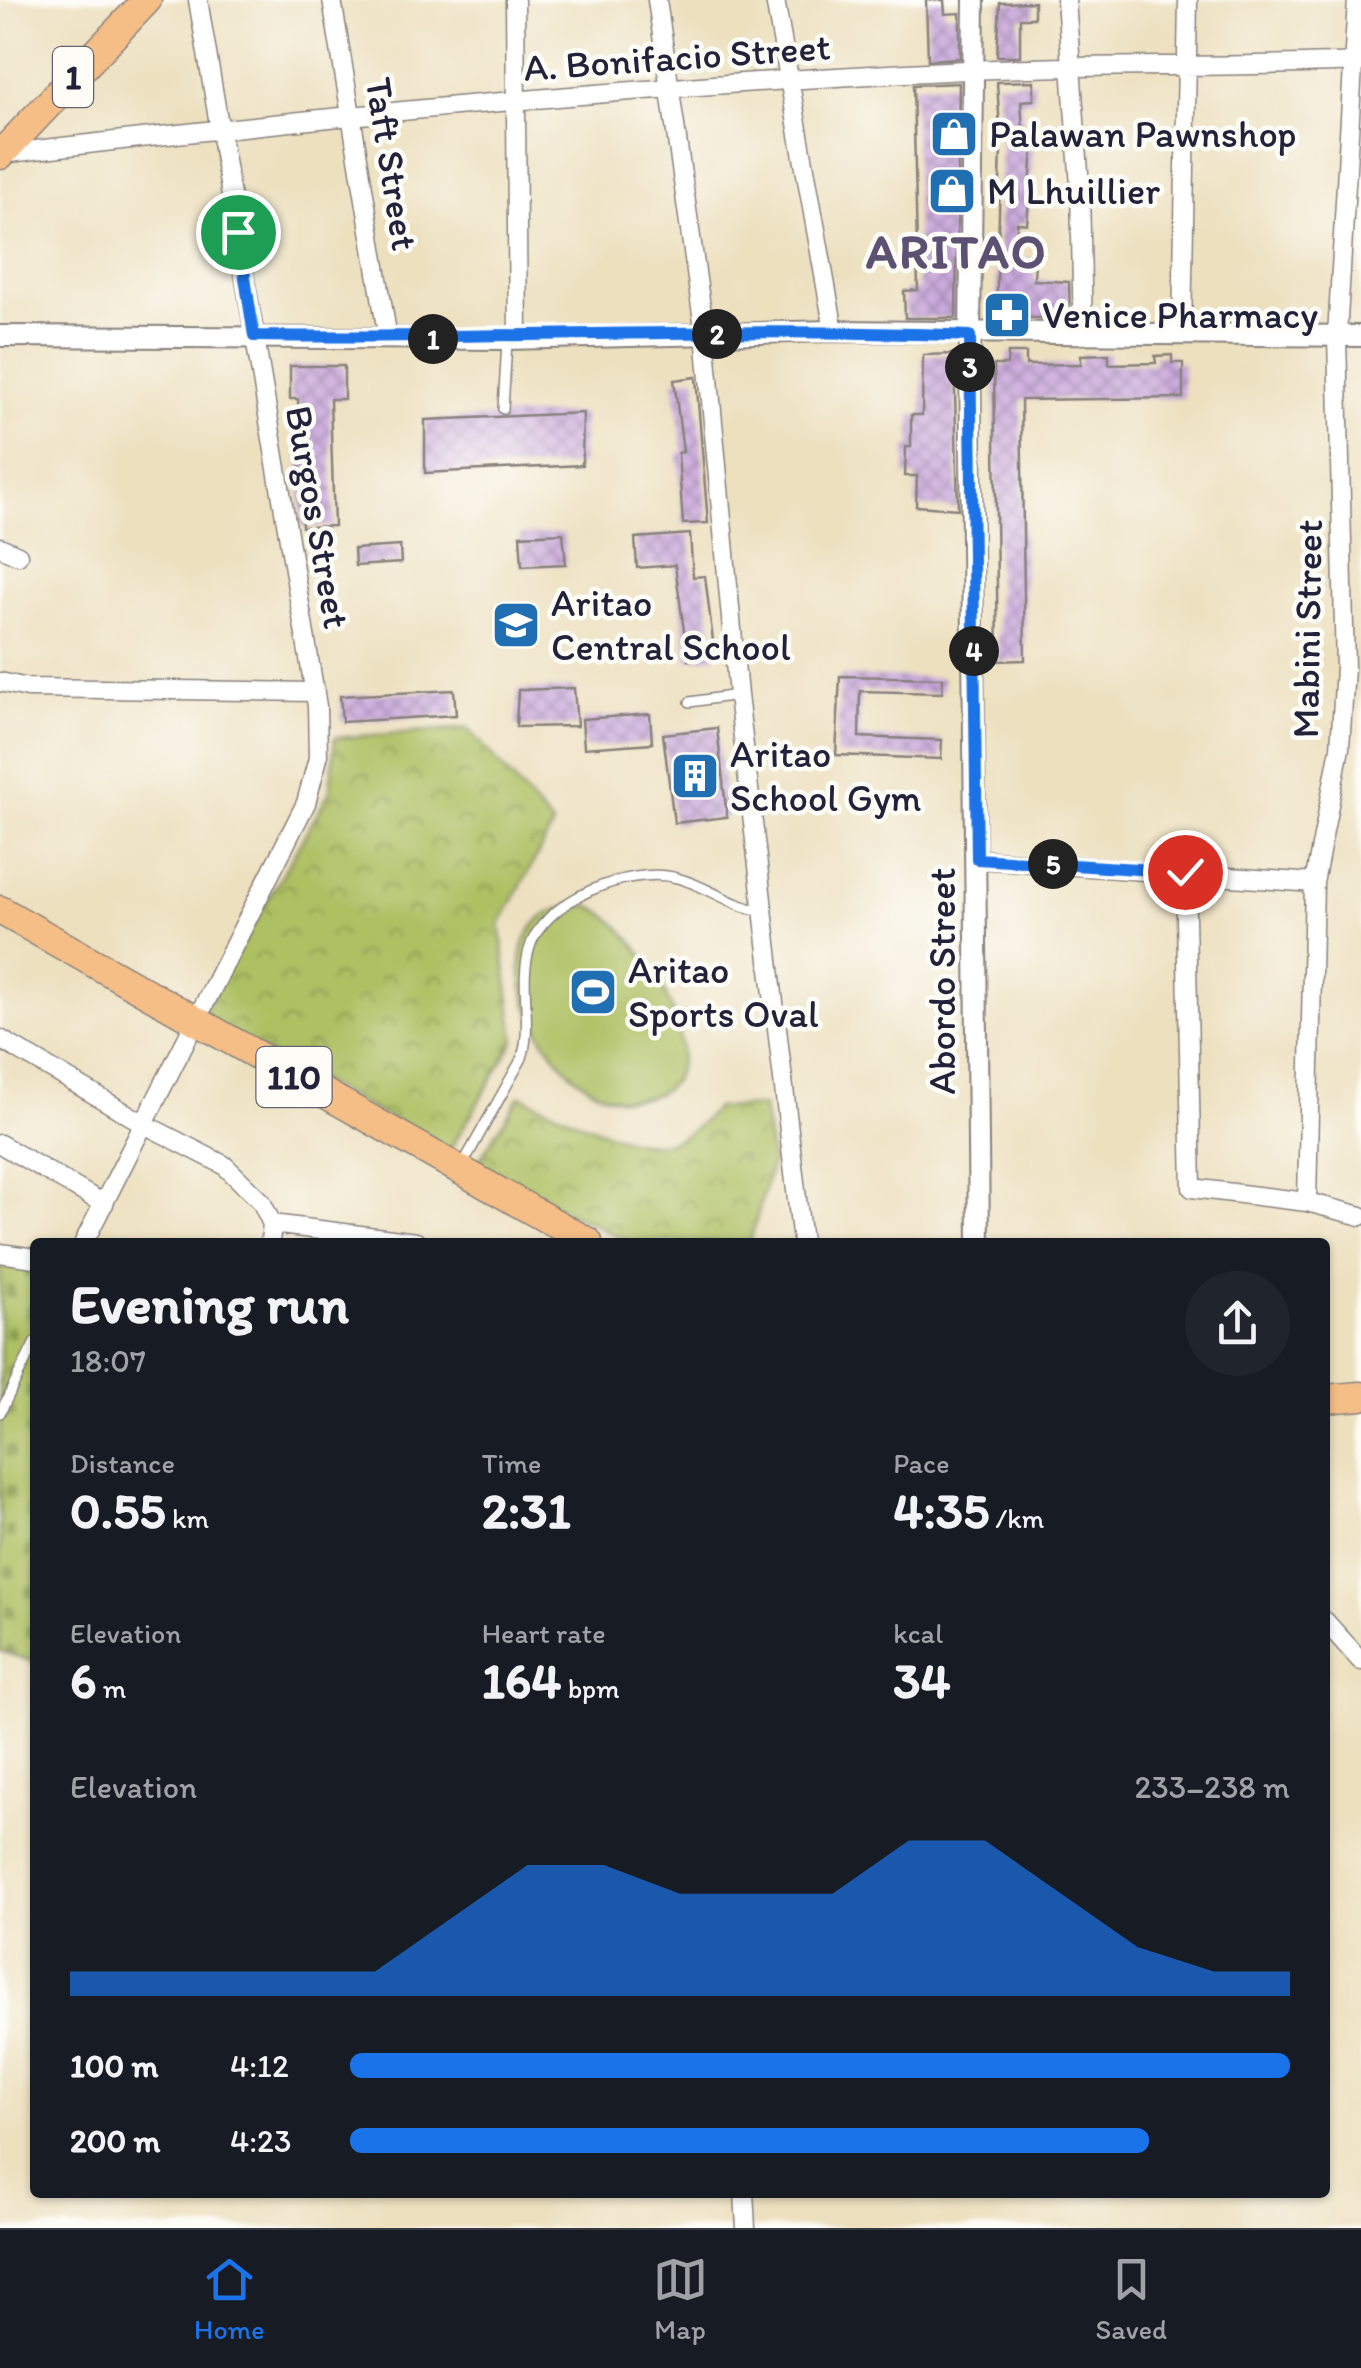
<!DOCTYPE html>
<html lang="en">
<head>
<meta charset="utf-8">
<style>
  body { margin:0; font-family:Itim,sans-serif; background:#20242c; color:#f1f3f6; height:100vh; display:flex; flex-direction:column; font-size:38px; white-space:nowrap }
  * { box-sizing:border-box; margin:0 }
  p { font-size:32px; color:#9ea1a6 }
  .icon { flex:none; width:55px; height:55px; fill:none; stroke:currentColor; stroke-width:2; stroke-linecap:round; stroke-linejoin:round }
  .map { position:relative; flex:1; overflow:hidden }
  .details { position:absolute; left:30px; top:1238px; width:1300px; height:960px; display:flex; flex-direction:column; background:#171b24; border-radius:10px; box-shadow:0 2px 8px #0004 }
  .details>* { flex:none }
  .pin { position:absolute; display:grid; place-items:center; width:85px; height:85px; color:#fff; margin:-42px; border:5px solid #fff; border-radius:50%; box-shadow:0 2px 10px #0007 }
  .km { position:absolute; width:50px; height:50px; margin:-25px; border-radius:50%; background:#222; color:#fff; font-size:28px; line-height:50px; text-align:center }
  .round { display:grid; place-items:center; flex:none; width:105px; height:105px; border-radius:52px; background:#20242c }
  .head { display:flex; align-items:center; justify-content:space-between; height:170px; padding:0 40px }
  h1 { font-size:55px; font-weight:800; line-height:75px }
  .metrics { display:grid; grid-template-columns:repeat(3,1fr); gap:15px; height:170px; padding:10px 40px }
  .metrics div { display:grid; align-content:center }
  .metrics b { font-size:50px; font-weight:800 }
  .metrics small { font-size:28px; font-weight:400 }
  .metrics p { font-size:28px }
  .chart { height:280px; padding:20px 40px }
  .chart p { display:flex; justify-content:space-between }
  .chart svg { width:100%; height:180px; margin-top:10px; fill:#1a73e8; opacity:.7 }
  ul { padding:0 40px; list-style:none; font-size:32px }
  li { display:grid; grid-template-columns:160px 120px 1fr; align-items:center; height:75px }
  li i { height:25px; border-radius:12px; background:#1a73e8 }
  .tab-bar { display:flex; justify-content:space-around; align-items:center; height:140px; border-top:2px solid #363941; background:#171b24; font-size:28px; color:#9ea1a6 }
  .tab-bar a { display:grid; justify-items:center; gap:5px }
  .tab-bar .active { color:#1a73e8 }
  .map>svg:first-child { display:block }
  .green { fill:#afc063; stroke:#68714f; stroke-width:2.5 }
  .cemetery { fill:url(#cemetery-stones); stroke:#68714f; stroke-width:2.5 }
  .park { fill:url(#park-crowns); stroke:#68714f; stroke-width:2.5 }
  .building { fill:url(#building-cross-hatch) }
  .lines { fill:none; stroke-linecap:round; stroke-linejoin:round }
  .service-casing { stroke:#88817d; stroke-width:12 }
  .minor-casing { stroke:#88817d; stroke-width:21 }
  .tertiary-casing { stroke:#88817d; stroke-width:24 }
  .primary-casing { stroke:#88817d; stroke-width:31 }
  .trunk-casing { stroke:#88817d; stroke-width:31 }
  .service { stroke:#fff; stroke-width:9 }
  .minor { stroke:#fff; stroke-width:18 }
  .tertiary { stroke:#fff; stroke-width:20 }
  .primary { stroke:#f6be87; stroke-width:28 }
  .trunk { stroke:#f6be87; stroke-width:28 }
  .route-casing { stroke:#fff; stroke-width:20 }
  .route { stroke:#1a73e8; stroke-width:12 }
  .labels { text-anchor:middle; stroke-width:9; stroke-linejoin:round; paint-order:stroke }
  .shield { fill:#fdfcf7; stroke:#646373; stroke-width:2.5 }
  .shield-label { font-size:35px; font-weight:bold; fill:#22223b }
  .street-label { font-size:38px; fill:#22223b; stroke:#fdfcf7 }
  .poi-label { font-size:38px; fill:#22223b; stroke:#fdfcf7; text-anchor:start }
  .district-label { font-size:48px; font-weight:bold; letter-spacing:2.5px; fill:#5d5173; stroke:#fdfcf7 }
</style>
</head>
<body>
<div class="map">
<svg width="1361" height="2228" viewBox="0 0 1361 2228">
  <defs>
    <pattern id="cemetery-stones" width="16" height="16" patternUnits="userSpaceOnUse" patternTransform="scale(2.5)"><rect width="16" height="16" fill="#afc063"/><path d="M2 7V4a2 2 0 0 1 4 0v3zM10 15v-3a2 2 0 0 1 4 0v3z" fill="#8e9c53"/></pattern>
    <pattern id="park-crowns" width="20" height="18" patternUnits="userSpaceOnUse" patternTransform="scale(2.5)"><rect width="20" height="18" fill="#afc063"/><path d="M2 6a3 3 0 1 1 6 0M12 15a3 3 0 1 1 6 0" fill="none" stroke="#8e9c53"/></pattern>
    <pattern id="building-cross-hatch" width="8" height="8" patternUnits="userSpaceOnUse" patternTransform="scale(2.5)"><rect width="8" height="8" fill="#caa9dc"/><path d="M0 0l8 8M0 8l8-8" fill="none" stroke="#a489b4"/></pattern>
  </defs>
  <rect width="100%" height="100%" fill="#fdfcf7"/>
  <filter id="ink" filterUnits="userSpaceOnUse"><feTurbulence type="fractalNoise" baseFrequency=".01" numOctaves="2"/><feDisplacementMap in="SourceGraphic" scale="20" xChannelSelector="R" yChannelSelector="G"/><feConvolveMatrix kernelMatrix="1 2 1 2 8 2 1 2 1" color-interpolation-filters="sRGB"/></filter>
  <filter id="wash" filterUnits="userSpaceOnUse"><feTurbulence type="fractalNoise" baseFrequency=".0048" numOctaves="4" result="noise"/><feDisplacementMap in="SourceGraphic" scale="40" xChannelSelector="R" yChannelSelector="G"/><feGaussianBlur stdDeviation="2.25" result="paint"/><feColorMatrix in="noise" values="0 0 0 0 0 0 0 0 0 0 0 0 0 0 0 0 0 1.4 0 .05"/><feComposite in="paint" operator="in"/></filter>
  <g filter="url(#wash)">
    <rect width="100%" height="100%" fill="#ede0bf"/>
    <path class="green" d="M587,905C644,923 742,1099 628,1099C542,1100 459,906 587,905Z"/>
    <path class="cemetery" d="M0,1266L35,1271V1662L0,1651Z"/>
    <path class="park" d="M468,728L553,826L500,924L515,1040L450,1150L200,1018L330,791L335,738Z
      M520,1096C556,1110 635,1154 672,1141C690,1135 703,1121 716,1108L763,1106L772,1162L750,1242H630L474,1168Z"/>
    <g id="blocks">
      <path class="building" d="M926,0H944L945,14L960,13V58L928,60Z
        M1034,2V18H1020V56H997L1000,3Z
        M1034,81V100L1021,101L1024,149L1033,150L1027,224L1017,223L1016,258L1035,259L1034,280L1069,282L1070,318H996L1001,146L997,82Z
        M959,83L956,318H905L904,291L918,290L913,85Z
        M1008,353H1026V365L1081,364V355L1109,354V364L1156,363L1155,356L1172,355V363H1183V398L1021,400L1025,660L998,661L994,365H1007Z
        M954,354L958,509L916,506L917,476H905L906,447H911V415H922L923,355Z
        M290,366H344V399H330L334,526L302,527L298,399H290Z
        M696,377L708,523L683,524L678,453L683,452L674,380Z
        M583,413L582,465L425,473V420Z
        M563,533L566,564L522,566L520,535Z
        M690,534L693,577L705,576L715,657L688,660L675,565L637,568L635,538Z
        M400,546L401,563L355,566L354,549Z
        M840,676L943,678L942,693L860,691L859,737L942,740L941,759L836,755Z
        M574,688L577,726L516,727L518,690Z
        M454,690L456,715L342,722L340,696Z
        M650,714L652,743L584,748L582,719Z
        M717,728L727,817L674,823L663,734Z"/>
    </g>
  </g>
  <g filter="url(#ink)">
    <use href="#blocks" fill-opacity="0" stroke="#88817d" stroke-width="2.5"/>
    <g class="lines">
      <g class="service-casing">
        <path id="service" d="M503,409L507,342
          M690,702L737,695
          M463,1164L522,1058C533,1022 519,986 529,950C541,901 630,865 677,878C708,886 730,906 763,911
          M0,1413L35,1342"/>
      </g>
      <g class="minor-casing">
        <path id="minor" d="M332,0L388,339
          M515,0L518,339
          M657,0L705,335L738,695L802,1242
          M775,0L834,331
          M1066,0L1080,186L1083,335
          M1357,0L1337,336L1345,668L1340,748L1314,883L1307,1202L1361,1216
          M1,154C322,116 645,85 967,70C1098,64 1230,68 1361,62
          M1182,334L1188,0
          M0,547L18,555
          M0,682L28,688L315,692
          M977,859L1314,883
          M1185,872L1192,1188L1307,1202
          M0,1039L146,1125L224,1165L261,1201L272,1224L270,1242
          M0,1144L104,1204
          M272,1224L416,1242
          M84,1242L306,803L318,758L317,706L198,0
          M0,1253L35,1258
          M1325,1621L1361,1661
          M744,2192L746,2228"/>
      </g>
      <g class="tertiary-casing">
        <path id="tertiary" d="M974,0L970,336L979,1242
          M0,336L507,339L834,331L1361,336"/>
      </g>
      <g class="primary-casing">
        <path id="primary" d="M0,910L588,1242
          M1325,1399L1361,1396"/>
      </g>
      <g class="trunk-casing">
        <path id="trunk" d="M0,155L147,0"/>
      </g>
      <use href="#service" class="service"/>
      <use href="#minor" class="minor"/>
      <use href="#tertiary" class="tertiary"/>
      <use href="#primary" class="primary"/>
      <use href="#trunk" class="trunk"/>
    </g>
  </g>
  <g class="lines" filter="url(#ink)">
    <g class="route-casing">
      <path id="route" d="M238,232L254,336C492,340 731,326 970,336L977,859L1185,872"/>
    </g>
    <use href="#route" class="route"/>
  </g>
  <defs>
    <g id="shop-square" transform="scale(2.5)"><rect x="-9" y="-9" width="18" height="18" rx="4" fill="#1f6fb2" stroke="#fdfcf7"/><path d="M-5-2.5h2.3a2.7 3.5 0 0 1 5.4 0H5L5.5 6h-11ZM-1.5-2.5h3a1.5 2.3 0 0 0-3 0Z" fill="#fff"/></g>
    <g id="pharmacy-square" transform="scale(2.5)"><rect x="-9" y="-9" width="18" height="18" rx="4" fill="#1f6fb2" stroke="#fdfcf7"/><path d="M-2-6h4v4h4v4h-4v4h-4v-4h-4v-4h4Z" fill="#fff"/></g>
    <g id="school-square" transform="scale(2.5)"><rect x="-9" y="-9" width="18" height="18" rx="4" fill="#1f6fb2" stroke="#fdfcf7"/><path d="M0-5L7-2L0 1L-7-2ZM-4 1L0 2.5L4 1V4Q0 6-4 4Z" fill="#fff"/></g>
    <g id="building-square" transform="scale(2.5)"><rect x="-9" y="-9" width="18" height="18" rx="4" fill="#1f6fb2" stroke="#fdfcf7"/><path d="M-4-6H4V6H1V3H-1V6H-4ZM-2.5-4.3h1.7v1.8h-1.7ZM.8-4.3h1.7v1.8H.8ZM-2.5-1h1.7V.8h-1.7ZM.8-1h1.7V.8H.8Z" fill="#fff"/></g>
    <g id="stadium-square" transform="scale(2.5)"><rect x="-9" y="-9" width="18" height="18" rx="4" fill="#1f6fb2" stroke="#fdfcf7"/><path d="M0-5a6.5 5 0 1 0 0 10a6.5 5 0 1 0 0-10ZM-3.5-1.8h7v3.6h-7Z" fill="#fff"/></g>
  </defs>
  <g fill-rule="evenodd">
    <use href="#shop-square" x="954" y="134"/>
    <use href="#shop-square" x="952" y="191"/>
    <use href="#pharmacy-square" x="1007" y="315"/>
    <use href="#school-square" x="516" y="625"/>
    <use href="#building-square" x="695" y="776"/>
    <use href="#stadium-square" x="593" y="992"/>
  </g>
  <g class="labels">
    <g class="shield">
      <rect x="53" y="47" width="40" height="60" rx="8"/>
      <rect x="256.5" y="1047" width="75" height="60" rx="8"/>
    </g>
    <g class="shield-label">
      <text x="73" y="89">1</text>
      <text x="294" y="1089">110</text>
    </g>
    <g class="street-label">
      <text transform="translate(677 57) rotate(-4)" y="13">A. Bonifacio Street</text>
      <text transform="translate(392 164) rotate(81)" y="13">Taft Street</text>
      <text transform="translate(318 517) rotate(80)" y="13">Burgos Street</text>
      <text transform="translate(1307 629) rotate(-89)" y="13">Mabini Street</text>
      <text transform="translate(942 981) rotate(-90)" y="13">Abordo Street</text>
    </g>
    <g class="poi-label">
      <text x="989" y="147">Palawan Pawnshop</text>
      <text x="987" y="204">M Lhuillier</text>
      <text x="1042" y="328">Venice Pharmacy</text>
      <text x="551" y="616">Aritao<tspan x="551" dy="44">Central School</tspan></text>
      <text x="730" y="767">Aritao<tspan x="730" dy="44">School Gym</tspan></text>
      <text x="628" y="983">Aritao<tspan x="628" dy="44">Sports Oval</tspan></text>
    </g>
    <g class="district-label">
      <text x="957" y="268">ARITAO</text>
    </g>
  </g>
</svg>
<div class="pin" style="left:238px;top:232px;background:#1e9e55"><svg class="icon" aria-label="arrive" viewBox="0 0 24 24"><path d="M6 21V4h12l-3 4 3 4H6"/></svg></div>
<div class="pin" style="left:1185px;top:872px;background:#d93025"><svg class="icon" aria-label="check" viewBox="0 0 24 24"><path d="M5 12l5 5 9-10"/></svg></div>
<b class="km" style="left:433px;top:339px">1</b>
<b class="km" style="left:717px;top:334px">2</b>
<b class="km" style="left:970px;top:367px">3</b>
<b class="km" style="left:974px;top:651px">4</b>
<b class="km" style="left:1053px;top:864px">5</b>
<section class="details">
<div class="head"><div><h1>Evening run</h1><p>18:07</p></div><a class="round"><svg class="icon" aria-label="share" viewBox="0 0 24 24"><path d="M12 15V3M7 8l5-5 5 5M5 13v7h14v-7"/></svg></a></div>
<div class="metrics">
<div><p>Distance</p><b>0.55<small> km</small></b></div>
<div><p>Time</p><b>2:31</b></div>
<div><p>Pace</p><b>4:35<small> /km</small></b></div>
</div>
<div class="metrics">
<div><p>Elevation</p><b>6<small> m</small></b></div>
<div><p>Heart rate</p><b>164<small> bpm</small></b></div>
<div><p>kcal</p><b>34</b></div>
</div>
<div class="chart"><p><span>Elevation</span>233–238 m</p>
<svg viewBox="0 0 160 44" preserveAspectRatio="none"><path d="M0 44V38L10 38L20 38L30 38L40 38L50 25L60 12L70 12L80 19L90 19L100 19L110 6L120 6L130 19L140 32L150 38L160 38V44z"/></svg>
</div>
<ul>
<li><b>100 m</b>4:12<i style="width:100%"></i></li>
<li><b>200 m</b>4:23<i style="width:85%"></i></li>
</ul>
</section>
</div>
<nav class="tab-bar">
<a class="active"><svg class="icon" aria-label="home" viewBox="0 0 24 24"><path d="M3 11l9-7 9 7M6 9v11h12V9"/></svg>Home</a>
<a><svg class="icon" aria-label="map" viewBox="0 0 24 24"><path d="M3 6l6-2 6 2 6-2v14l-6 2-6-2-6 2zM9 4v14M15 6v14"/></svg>Map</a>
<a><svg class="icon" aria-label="saved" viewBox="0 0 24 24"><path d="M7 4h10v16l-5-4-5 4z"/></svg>Saved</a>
</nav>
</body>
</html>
